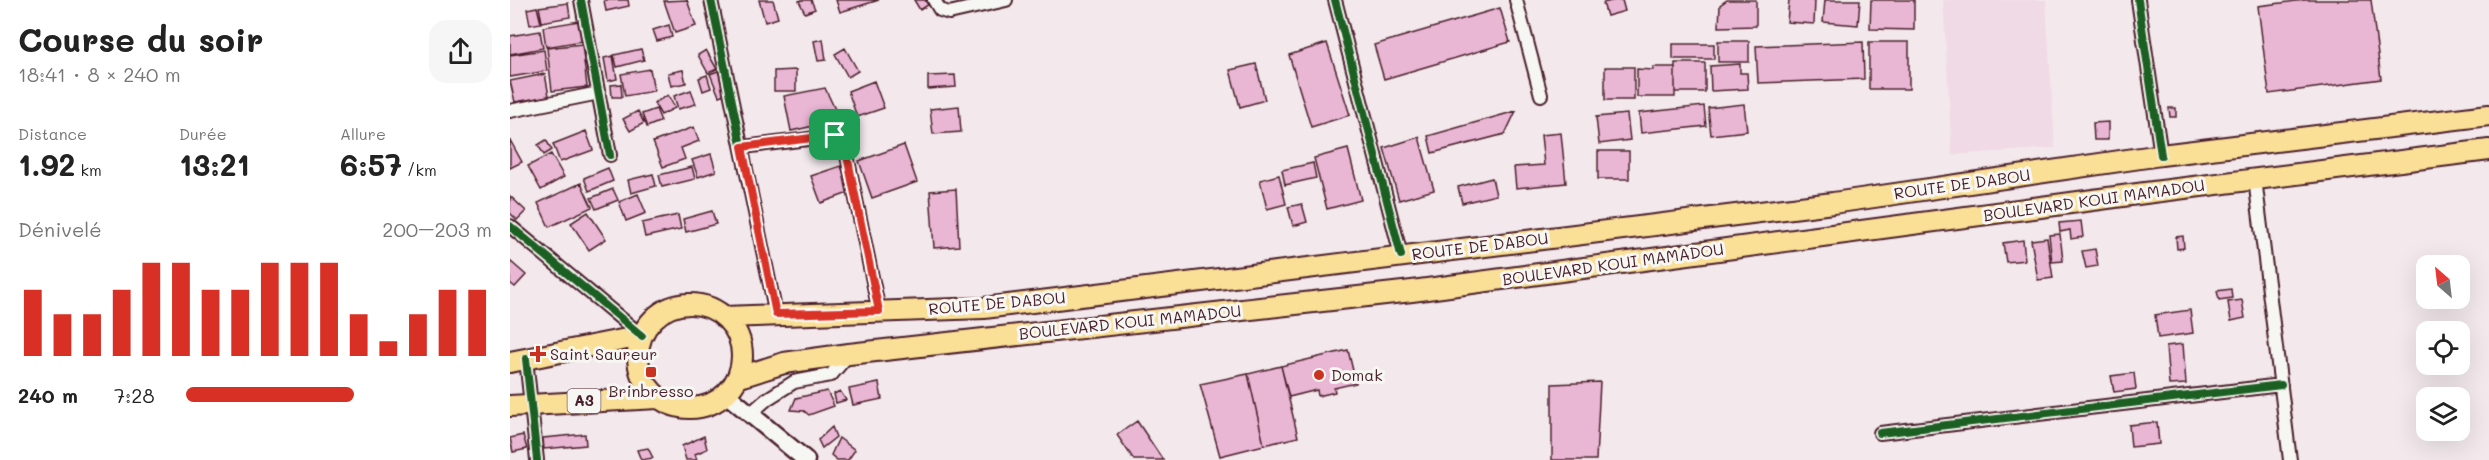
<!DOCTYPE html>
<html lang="fr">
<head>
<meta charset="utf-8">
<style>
  body { margin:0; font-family:Mali,sans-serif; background:#f6f6f6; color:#222; height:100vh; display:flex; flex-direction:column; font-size:22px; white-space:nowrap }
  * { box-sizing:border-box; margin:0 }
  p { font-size:20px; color:#767676 }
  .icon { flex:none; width:33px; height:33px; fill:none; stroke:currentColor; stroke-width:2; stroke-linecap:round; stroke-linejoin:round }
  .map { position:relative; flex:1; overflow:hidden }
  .drawer { display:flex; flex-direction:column; background:#fff; width:510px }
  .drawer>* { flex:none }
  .needle { width:39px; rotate:332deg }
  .fabs { position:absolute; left:1906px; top:255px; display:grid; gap:12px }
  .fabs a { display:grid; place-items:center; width:54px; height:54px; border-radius:12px; background:#fff; box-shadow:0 6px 24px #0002; font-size:30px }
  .pin { position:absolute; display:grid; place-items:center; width:51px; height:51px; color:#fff; margin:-26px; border-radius:12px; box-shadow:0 3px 9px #0006 }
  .round { display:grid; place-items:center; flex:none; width:63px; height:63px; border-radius:18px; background:#f6f6f6 }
  .overview { display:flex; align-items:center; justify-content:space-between; height:102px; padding:0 18px }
  h1 { font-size:33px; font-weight:700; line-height:45px }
  .stats { display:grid; grid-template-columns:repeat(3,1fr); gap:9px; height:102px; padding:6px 18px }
  .stats div { display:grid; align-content:center }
  .stats b { font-size:30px; font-weight:700 }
  .stats small { font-size:16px; font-weight:400 }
  .stats p { font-size:16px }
  .chart { height:168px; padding:12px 18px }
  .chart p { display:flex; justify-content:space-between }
  .chart svg { width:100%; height:108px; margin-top:6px; stroke:#d93025; stroke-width:6 }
  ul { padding:0 18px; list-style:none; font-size:20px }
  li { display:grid; grid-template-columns:96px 72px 1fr; align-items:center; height:45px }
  li i { height:15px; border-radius:8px; background:#d93025 }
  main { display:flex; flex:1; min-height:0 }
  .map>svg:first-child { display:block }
  .built { fill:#f0dae5 }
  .building { fill:#e9b6d4; stroke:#4a1f2b; stroke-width:1.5 }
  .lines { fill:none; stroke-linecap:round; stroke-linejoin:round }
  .minor-casing { stroke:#4a1f2b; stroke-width:16 }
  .tertiary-casing { stroke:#4a1f2b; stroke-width:21 }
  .primary-casing { stroke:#4a1f2b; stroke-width:24 }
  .minor { stroke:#f6f6f2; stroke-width:12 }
  .tertiary { stroke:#f6f6f2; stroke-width:16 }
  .primary { stroke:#fadf96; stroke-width:20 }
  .cycleway-casing { stroke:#f6f6f2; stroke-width:11 }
  .cycleway { stroke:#1b5e20; stroke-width:8 }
  .route-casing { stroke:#fff; stroke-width:12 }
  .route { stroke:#d93025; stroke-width:8 }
  .poi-dot { fill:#c8321e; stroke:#f6f6f2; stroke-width:2 }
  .labels { text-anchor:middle; stroke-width:6; stroke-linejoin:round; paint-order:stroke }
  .shield { fill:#f6f6f2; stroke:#7e6067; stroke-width:1.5 }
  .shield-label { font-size:15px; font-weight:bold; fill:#4a1f2b }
  .street-label { font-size:16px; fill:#4a1f2b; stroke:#f6f6f2 }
  .poi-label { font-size:16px; fill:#4a1f2b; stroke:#f6f6f2; text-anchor:start }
</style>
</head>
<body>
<main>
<section class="drawer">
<div class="overview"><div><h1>Course du soir</h1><p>18:41 · 8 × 240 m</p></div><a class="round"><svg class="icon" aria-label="share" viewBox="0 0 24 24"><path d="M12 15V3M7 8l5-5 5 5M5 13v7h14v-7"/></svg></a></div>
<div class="stats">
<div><p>Distance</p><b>1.92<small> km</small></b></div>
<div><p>Durée</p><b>13:21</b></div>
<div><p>Allure</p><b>6:57<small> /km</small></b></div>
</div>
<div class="chart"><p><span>Dénivelé</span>200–203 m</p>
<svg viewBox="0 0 160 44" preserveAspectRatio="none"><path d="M5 44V17M15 44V27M25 44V27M35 44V17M45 44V6M55 44V6M65 44V17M75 44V17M85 44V6M95 44V6M105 44V6M115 44V27M125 44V38M135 44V27M145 44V17M155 44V17"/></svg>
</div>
<ul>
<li><b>240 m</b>7:28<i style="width:55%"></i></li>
</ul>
</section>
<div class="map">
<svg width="1979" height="460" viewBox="0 0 1979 460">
  <rect width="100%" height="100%" fill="#f3e9ec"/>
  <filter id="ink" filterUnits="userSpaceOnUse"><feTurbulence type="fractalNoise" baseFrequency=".0167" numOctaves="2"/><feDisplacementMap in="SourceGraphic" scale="12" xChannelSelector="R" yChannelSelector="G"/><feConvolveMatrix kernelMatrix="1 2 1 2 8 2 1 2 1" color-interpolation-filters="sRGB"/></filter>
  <g filter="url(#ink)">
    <path class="built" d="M1433,0H1536L1545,148L1442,155Z"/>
    <path class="building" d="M94,0H118L119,6L96,11Z
      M177,0L186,26L165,33L154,1Z
      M249,0H263L268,18L255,22Z
      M292,0H301L305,9L295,13L289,1Z
      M326,0H369L330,12Z
      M404,0H415L418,5L410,10Z
      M1106,0H1112L1115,11L1097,16L1093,3Z
      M1217,0H1246V26L1209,27L1210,5Z
      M1279,0H1305L1304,24L1277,22Z
      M1315,0H1350L1348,25L1313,22Z
      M1361,0H1404V30L1360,29Z
      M1794,0H1861L1871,79L1759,94L1748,6Z
      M58,3L60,17L32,22L29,7Z
      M27,7L31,23L20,25L17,9Z
      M990,8L1000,42L874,79L864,45Z
      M69,21L72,41L36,47L33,27Z
      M159,25L162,37L147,41L143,30Z
      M30,31L33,48L0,54V36Z
      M313,39L316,60L308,61L304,41Z
      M1208,41H1239V62H1208Z
      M1353,42L1354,79L1248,83L1246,46Z
      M1359,42H1399V89H1359Z
      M817,43L840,115L801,127L779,55Z
      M72,44L77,87L42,91L37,48Z
      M1163,44H1204V59H1163Z
      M335,48L348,71L338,77L325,54Z
      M131,49L134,60L107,67L104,55Z
      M34,50L37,71L0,77V55Z
      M196,50L207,69L198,73L188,55Z
      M103,56L107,79L98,81L94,58Z
      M1165,63H1195V92H1165Z
      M746,64L755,100L730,107L720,70Z
      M1230,64V73H1237L1238,89L1201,91L1200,66Z
      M1095,67H1124V100H1095Z
      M1143,67H1165V97H1127V69L1143,70Z
      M140,69L144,91L115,96L111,74Z
      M173,70L176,83L161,86L158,73Z
      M286,70V91H264V71Z
      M208,71L217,93L209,96L200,74Z
      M35,74L39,96L5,102L0,81Z
      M197,75L201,88L193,91L189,78Z
      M445,75L446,87L418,89V76Z
      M364,81L374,108L347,117L338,91Z
      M111,84L112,97H102L101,85Z
      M315,88L330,120L281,131L274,96Z
      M181,90L186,104L168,109L164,96Z
      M158,95L165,108L151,115L144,103Z
      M1234,104L1237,131L1201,135L1198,108Z
      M449,106L451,132L423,134L420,109Z
      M1194,106L1196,126L1131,133L1129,113Z
      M1659,108H1666V117H1660Z
      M146,109L151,121L137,127L132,114Z
      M128,111L134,123L120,131L113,119Z
      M1006,111L995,134L922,153L918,136Z
      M1117,114L1120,140L1089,144L1086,117Z
      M1598,122V140H1584L1583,123Z
      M184,127L189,141L171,148L175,159L153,167L143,142Z
      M76,131L83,150L50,162L43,144Z
      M1051,133L1056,183L1006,188L1004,167L1034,165L1031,135Z
      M909,137L924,190L889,200L874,148Z
      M0,140L12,162L0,168Z
      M36,140L42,150L34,155L28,145Z
      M394,145L407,182L362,198L349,161Z
      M838,149L851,200L817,209L804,158Z
      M1088,151H1119V179H1088Z
      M41,154L54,177L31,190L18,166Z
      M201,154L206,171L188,177L182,160Z
      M803,163L806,178L775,185L772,170Z
      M331,166L341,192L311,203L301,176Z
      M182,167L185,179L152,187L149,175Z
      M98,168L103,181L79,191L74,178Z
      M143,174L146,186L121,193L118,180Z
      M769,175L776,204L757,209L750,180Z
      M982,178L986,195L952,203L948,187Z
      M71,183L82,207L39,227L28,203Z
      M103,189L108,200L86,209L81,198Z
      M446,189L449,246L424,248L420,191Z
      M128,194L136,213L116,221L109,202Z
      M0,196L16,211L7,220L0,213Z
      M792,204L797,222L783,226L778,207Z
      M202,211L206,224L176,232L173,219Z
      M78,212L96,239L79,250L61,223Z
      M168,215L171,229L135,237L132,223Z
      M1571,221L1573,237L1561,239L1560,230L1550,232L1549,223Z
      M1550,234L1553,261L1542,262L1539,235Z
      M1673,236L1674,248L1667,249L1666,237Z
      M1537,238L1543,278L1528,280L1521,240Z
      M1513,240L1515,260L1496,262L1493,243Z
      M1585,249L1588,266L1576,268L1572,251Z
      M0,261L16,275L5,287L0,283Z
      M1721,289L1722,298L1709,300L1707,291Z
      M1732,300L1735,318L1721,321L1718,302Z
      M1680,310L1683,333L1648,338L1645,315Z
      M1673,344L1676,384L1659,385L1656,346Z
      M838,350L846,383L824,388L825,392L808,396L807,390L779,397L771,366Z
      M771,366L788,437L754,445L738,374Z
      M1624,373L1626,389L1604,392L1601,376Z
      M738,374L754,445L710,456L690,384Z
      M1090,382L1086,460H1042V384Z
      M369,383L372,399L343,405L339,389Z
      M317,391L324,406L299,415L294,411L281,410L286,398Z
      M330,391L336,400L326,403L324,394Z
      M627,421L653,460H624L607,435Z
      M1647,422L1649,444L1621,447L1619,425Z
      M322,427L326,437L312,448L308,440Z
      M75,434L76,445L34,449L33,438Z
      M13,435L17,449L3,452L0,438Z
      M194,436L197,449L185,454L187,460H176L172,446Z
      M329,438L345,450L338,460H327L321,455Z
      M138,448L143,458L131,460L127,450Z"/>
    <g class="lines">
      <g class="minor-casing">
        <path id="minor" d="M71,0L100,155
          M201,0L266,314
          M424,0L430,10L439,13L496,0
          M825,0L891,255
          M1006,0L1031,95
          M1628,0L1651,155
          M0,111L89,93
          M233,147L331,135L335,146L369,311
          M1745,179L1780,460
          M0,226L132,336
          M16,359L27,460
          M240,414L257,399L284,382L321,375L338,355
          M1370,433L1771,385"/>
      </g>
      <g class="tertiary-casing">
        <path id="tertiary" d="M216,394L296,460"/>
      </g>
      <g class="primary-casing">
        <path id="primary" d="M128 356a52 52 0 1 1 104 0a52 52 0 1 1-104 0Z
          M214,317L474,308L1323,203L1651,155L1979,115
          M0,362L132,336
          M227,378L274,363L339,354L902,291L1635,193L1979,150
          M0,406L148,398"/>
      </g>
      <use href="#minor" class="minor"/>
      <use href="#tertiary" class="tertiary"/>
      <use href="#primary" class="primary"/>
      <g class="cycleway-casing">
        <path id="cycleway" d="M71,0L100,155
          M201,0L266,314
          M825,0L891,255
          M1628,0L1651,155
          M0,226L132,336
          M16,359L27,460
          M1370,433L1771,385"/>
      </g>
      <use href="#cycleway" class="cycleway"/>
    </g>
  </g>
  <g class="lines" filter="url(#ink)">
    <g class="route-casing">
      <path id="route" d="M325,135H331L335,146L369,311L266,314L232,147Z"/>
    </g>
    <use href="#route" class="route"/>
  </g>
  <g class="poi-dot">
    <path d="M25 345h6v6h6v6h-6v6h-6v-6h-6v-6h6z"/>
    <rect x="135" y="366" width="12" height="12" rx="3"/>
    <circle cx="809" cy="375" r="6"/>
  </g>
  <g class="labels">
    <rect class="shield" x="57.5" y="389" width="33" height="24" rx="4.5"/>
    <g class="shield-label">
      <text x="74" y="406">A3</text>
    </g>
    <g class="street-label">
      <text transform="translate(1452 184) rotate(-8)" y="6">ROUTE DE DABOU</text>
      <text transform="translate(1584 200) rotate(-8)" y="6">BOULEVARD KOUI MAMADOU</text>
      <text transform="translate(970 246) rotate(-7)" y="6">ROUTE DE DABOU</text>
      <text transform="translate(1103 264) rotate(-8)" y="6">BOULEVARD KOUI MAMADOU</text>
      <text transform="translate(487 303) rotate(-5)" y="6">ROUTE DE DABOU</text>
      <text transform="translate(620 322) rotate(-6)" y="6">BOULEVARD KOUI MAMADOU</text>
    </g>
    <g class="poi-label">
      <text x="40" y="360">Saint Saureur</text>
      <text x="821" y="381">Domak</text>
      <text x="141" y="397" text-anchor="middle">Brinbresso</text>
    </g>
  </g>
</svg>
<div class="fabs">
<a><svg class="needle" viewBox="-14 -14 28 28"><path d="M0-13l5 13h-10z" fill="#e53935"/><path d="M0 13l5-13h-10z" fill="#767676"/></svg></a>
<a><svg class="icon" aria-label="locate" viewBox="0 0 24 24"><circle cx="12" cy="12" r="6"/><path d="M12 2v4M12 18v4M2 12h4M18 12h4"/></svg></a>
<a><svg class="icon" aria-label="layers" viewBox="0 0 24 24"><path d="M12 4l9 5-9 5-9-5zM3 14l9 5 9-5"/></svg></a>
</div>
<div class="pin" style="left:325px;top:135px;background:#1e9e55"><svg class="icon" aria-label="arrive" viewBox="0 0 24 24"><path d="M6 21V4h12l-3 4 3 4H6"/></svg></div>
</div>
</main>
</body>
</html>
